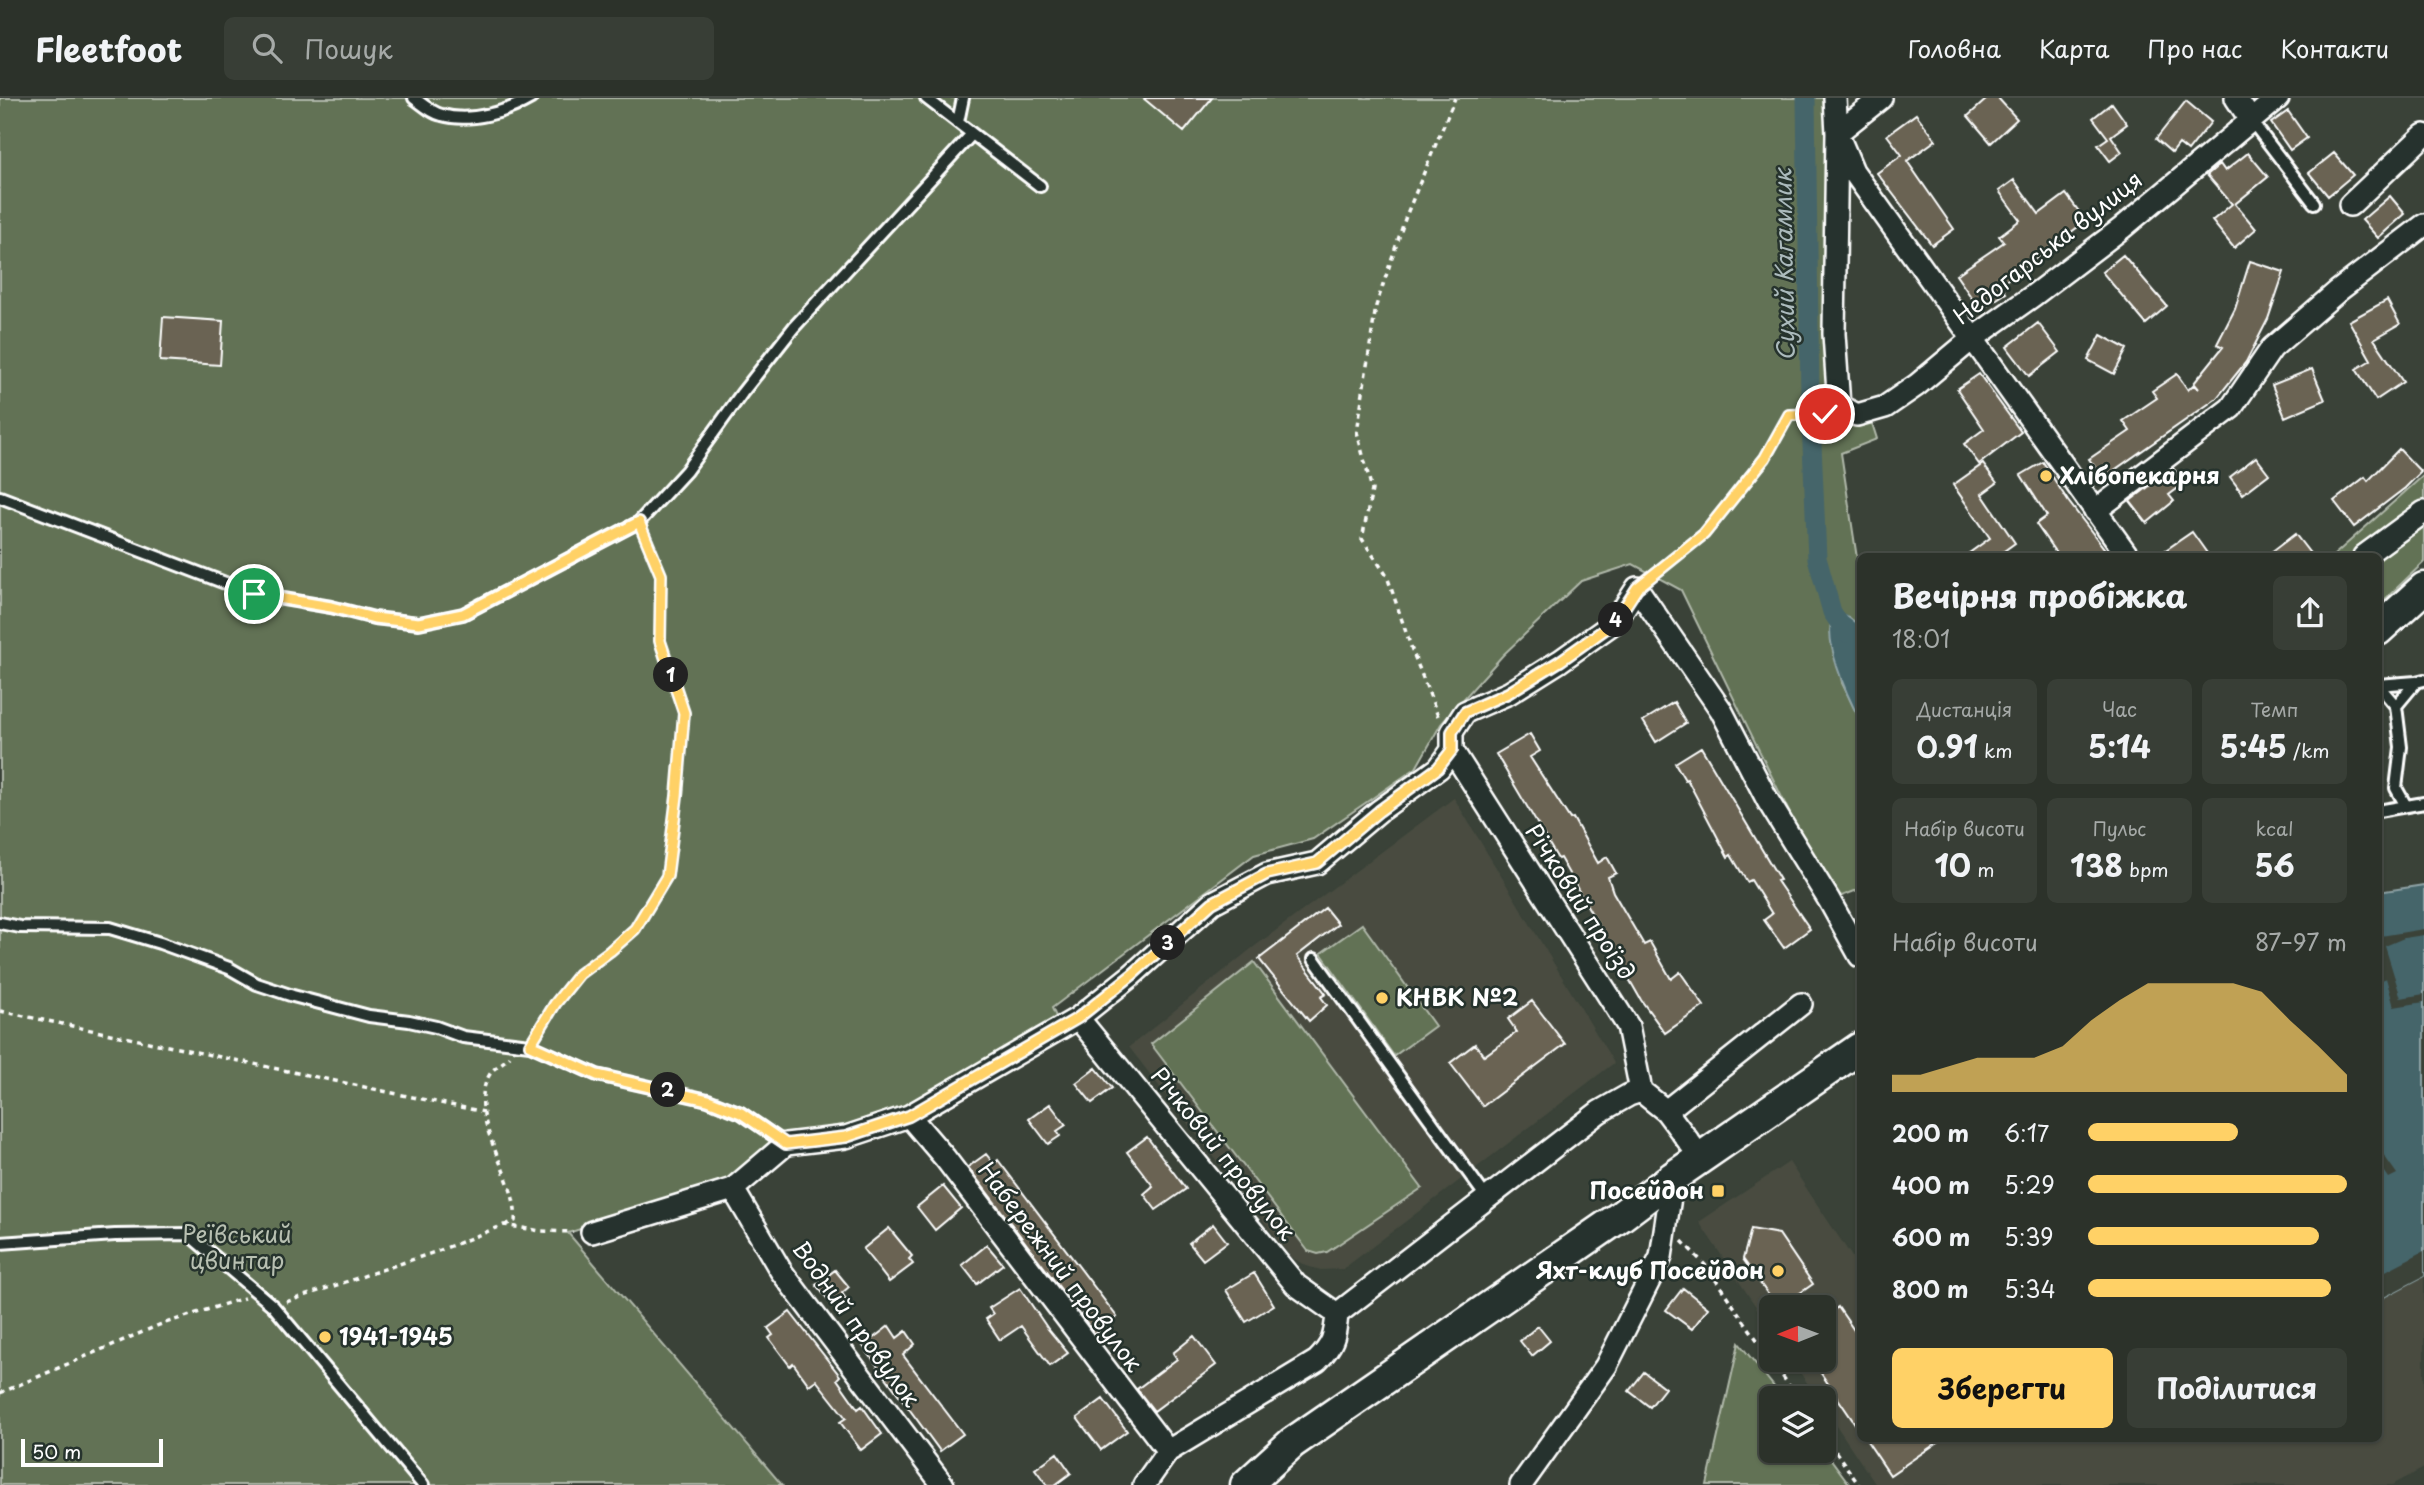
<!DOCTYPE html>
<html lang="uk">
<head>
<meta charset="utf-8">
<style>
  body { margin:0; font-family:"Playpen Sans",sans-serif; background:#383e36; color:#f1f3f6; height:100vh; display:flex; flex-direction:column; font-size:26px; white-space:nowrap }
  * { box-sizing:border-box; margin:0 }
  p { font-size:23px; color:#a6aaa8 }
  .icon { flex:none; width:38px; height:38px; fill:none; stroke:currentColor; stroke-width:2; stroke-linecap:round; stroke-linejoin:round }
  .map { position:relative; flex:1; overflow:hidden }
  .side { position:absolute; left:1857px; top:455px; width:525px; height:889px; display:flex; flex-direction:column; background:#2c322a; border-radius:10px; box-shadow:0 2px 5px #0004,0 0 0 2px #484d47 }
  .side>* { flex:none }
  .needle { width:46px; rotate:269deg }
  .fabs { position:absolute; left:1759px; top:1197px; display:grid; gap:14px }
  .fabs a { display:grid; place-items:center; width:77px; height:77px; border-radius:10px; background:#2c322a; box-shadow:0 2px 5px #0004,0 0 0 2px #484d47; font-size:35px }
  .scale { position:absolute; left:21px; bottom:18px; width:142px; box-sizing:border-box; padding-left:7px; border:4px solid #fff; border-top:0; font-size:19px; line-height:24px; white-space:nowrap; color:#fff; -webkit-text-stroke:5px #26332d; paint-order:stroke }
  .pin { position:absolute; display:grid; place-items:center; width:60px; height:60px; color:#fff; margin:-30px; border:4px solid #fff; border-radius:50%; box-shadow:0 2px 7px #0007 }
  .km { position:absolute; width:35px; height:35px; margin:-18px; border-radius:50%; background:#222; color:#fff; font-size:19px; line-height:35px; text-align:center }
  .round { display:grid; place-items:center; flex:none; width:74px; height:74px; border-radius:10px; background:#383e36 }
  .summary { display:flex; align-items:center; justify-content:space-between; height:119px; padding:0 35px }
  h1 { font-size:32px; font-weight:700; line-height:52px }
  .metrics { display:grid; grid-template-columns:repeat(3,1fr); gap:10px; height:119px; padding:7px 35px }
  .metrics div { display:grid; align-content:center; border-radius:10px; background:#383e36; text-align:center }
  .metrics b { font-size:30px; font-weight:700 }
  .metrics small { font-size:19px; font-weight:400 }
  .metrics p { font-size:19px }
  .chart { height:196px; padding:14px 35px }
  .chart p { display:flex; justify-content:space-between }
  .chart svg { width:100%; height:126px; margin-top:7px; fill:#ffd166; opacity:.7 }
  .cta { display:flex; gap:14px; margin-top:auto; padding:14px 35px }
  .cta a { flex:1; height:80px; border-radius:10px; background:#ffd166; color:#111; font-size:28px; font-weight:700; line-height:80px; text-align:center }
  .cta a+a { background:#383e36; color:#f1f3f6 }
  ul { padding:0 35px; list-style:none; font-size:23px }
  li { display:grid; grid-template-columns:112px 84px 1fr; align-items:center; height:52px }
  li i { height:18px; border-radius:9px; background:#ffd166 }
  header { display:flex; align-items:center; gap:42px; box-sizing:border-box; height:98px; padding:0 35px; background:#2c322a; border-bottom:2px solid #484d47 }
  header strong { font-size:33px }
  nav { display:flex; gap:38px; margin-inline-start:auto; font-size:24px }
  .search { width:490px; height:63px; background:#383e36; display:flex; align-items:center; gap:18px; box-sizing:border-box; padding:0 24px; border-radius:10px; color:#a6aaa8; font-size:26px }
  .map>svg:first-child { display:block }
  .built { fill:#484c40 }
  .green { fill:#627254; stroke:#b0b8aa; stroke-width:2 }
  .water { fill:#45656b; stroke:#8fa3a6; stroke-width:2 }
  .pier { fill:#3a4238 }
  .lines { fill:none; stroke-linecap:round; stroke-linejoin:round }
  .canal { stroke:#45656b; stroke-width:19 }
  .building { fill:#6a6453; stroke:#fff; stroke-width:2 }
  .service-casing { stroke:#fff; stroke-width:16 }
  .minor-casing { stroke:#fff; stroke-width:26 }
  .secondary-casing { stroke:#fff; stroke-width:35 }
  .path { stroke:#fff; stroke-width:3.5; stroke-dasharray:5 5; stroke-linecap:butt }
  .service { stroke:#26332d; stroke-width:10 }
  .minor { stroke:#26332d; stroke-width:21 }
  .secondary { stroke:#26332d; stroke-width:30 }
  .route-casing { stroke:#fff; stroke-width:14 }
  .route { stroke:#ffd166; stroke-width:9 }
  .poi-dot { fill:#ffd166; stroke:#26332d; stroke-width:2.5 }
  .labels { text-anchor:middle; stroke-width:5; stroke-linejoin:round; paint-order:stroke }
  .street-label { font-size:23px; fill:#fff; stroke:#26332d }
  .poi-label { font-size:23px; font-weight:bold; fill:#fff; stroke:#26332d; text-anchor:start }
  .park-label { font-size:23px; fill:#b8c0b2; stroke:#26332d }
  .water-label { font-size:24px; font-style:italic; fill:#abbabc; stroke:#26332d }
</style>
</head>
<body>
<header>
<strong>Fleetfoot</strong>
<div class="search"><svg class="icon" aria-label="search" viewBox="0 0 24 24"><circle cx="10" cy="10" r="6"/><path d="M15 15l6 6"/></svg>Пошук</div>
<nav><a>Головна</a><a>Карта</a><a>Про нас</a><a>Контакти</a></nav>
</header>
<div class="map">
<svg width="2424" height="1387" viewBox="0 0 2424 1387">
  <rect width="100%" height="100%" fill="#3a4238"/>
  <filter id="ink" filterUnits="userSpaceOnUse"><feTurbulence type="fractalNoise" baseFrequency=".0143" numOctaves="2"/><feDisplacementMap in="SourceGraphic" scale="14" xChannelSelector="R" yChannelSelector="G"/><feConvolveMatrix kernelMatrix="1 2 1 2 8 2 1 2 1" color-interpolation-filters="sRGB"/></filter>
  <g filter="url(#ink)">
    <path class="built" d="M1454,700L1614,965L1343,1171L1321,1172L1306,1168L1291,1159L1129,949L1251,851Z
      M1789,1064L1860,1171V1340H2378V1202L2424,1178V1370L2392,1387H1876L1824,1309V1300H1817L1792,1262H1824V1209H1771V1231L1699,1124Z"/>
    <path class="green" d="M0,0H1826L1827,155L1832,314L1871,322L1877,341L1841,355L1860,480V528L1848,519L1834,516L1842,585L1860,622V791L1842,798L1827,792L1681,492L1633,466L1581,483L1503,557L1441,626L1416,670L1313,741L1254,757L1052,910L1058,923L912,1006L815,1037L716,1087L568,1135L782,1387H0Z
      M2424,377V464L2378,508V458H2333Z
      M1362,826L1435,928L1394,958L1321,855Z
      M1254,864L1422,1090L1327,1154L1318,1156L1308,1153L1151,946Z
      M1739,1245L1783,1300H1771V1353L1824,1352L1850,1387H1707Z"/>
    <path class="water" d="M1834,516L1848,519L1860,528V622C1848,600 1820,539 1834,516Z
      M2424,787V1178L2378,1202V794Z"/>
    <path class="pier" d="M2378,828L2381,838L2424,831V837L2404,840L2385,848L2401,900L2424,896V904L2394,909L2386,880L2378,883V875L2382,873L2378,853Z
      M2378,1049L2397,1076L2389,1080L2378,1064Z
      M2424,1153V1178L2378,1202V1177Z"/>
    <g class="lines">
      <path class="canal" d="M1806,0L1810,301L1817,460L1832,514L1846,535"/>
    </g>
    <path class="building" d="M1143,0H1212L1184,34Z
      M1988,0H1998L2017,21L1991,45L1968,18Z
      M2186,3L2211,24L2188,53L2179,46L2172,55L2156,41Z
      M2112,5L2127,26L2111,38L2122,54L2110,63L2098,47L2108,40L2093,20Z
      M2288,13L2307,40L2290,52L2271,25Z
      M1916,16L1936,42L1907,63L1954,131L1932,147L1877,75L1902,57L1887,37Z
      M2248,55L2268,79L2235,106L2256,131L2234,150L2212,123L2232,106L2207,77L2220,66L2225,73Z
      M2334,55L2353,77L2328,98L2309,75Z
      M2014,82L2039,116L2066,96L2086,123L2000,187L2006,195L1980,212L1956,177L2004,144L1999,138L2020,122L1999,93Z
      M2390,98L2405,116L2378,140L2362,122Z
      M2123,157L2167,208L2146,226L2102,174Z
      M2250,163L2284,174L2268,221L2246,264L2217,300L2103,380L2089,361L2130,333L2123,323L2157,300L2152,293L2177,276L2188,292L2193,287L2199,291L2194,285L2223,249L2217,246L2235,211Z
      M2387,202L2400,226L2374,241L2403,284L2376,302L2356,271L2371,262L2349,223Z
      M163,219L223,223L220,267L160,263Z
      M2038,225L2060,254L2029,278L2007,249Z
      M2101,237L2127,251L2114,276L2088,262Z
      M2312,271L2325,302L2285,319L2272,287Z
      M1979,276L2021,334L1979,366L1964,346L1984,331L1957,291Z
      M2399,351L2421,374L2405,390L2354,429L2334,403L2365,379L2368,383Z
      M2256,359L2269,376L2243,396L2230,379Z
      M2043,364L2068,403L2110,458H2058L2036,426L2047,418L2021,377Z
      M1983,366L1997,385L1982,396L2015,445L1997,458H1965L1990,440L1953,387Z
      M2173,370L2185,385L2169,397L2174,403L2147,425L2130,403Z
      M2192,434L2209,458H2157Z
      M2295,436L2312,458H2266Z
      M1674,604L1686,625L1656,644L1643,623Z
      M1530,636L1540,653L1530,659L1570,721L1573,720L1598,765L1607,759L1616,775L1608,779L1613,794L1644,847L1650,844L1671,881L1680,874L1704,908L1665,935L1641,902L1560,760L1558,761L1496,656Z
      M1701,649L1780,782L1777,783L1810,831L1784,850L1764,822L1772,816L1751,782L1747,784L1731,757L1728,759L1687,681L1685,682L1675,665Z
      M1325,810L1338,826L1297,858L1326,896L1321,899L1327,907L1309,923L1259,861Z
      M1532,903L1565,946L1483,1008L1450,965L1475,946L1484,958L1517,934L1508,921Z
      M1096,970L1112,990L1092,1005L1076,985Z
      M1050,1006L1066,1027L1057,1033L1060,1038L1048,1046L1029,1021Z
      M1147,1039L1186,1091L1156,1112L1144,1096L1153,1088L1127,1054Z
      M986,1056L994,1066L998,1062L1117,1219L1095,1236L1081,1217L1089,1211L1071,1188L1063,1194L968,1069Z
      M943,1088L961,1110L935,1132L917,1109Z
      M1213,1126L1227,1144L1203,1162L1189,1145Z
      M889,1130L912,1158L909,1161L913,1166L889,1184L863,1151Z
      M1751,1131L1779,1136L1813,1186L1780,1209H1777L1743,1161Z
      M987,1147L1003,1166L977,1186L962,1167Z
      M835,1172L849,1189L842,1195L846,1201L835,1210L816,1187Z
      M1254,1175L1274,1207L1246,1224L1226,1192Z
      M1020,1190L1048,1231L1068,1255L1050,1268L1021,1228L1000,1242L986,1221L993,1216L989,1210Z
      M1683,1190L1708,1210L1692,1231L1666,1212Z
      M1838,1209L1860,1241V1333L1812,1262H1824V1219Z
      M790,1214L840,1278L837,1281L858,1311L862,1308L882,1336L861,1352L840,1324L846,1320L816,1282L809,1287L793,1265L790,1268L769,1240L773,1237L768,1230Z
      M889,1228L897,1240L906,1233L915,1246L903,1257L963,1336L940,1353L863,1248Z
      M1538,1228L1550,1243L1532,1258L1520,1243Z
      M1194,1238L1216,1267L1154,1313L1137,1291L1177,1261L1173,1255Z
      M1644,1274L1665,1290L1650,1309L1629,1293Z
      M1103,1301L1127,1333L1101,1352L1077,1320Z
      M1865,1340H1944L1890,1377Z
      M1057,1355L1071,1375L1055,1387H1047L1035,1371Z"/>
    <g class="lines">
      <g class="service-casing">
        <path id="service" d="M414,0C422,6 432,15 442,17C470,25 507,14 531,0
          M926,0L1040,88
          M2250,21L2314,105
          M958,24L963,0
          M0,399L254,496L331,509L374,520L419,525L463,516L639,424L686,373L742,295L794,229L972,36
          M2378,587L2396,608L2401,649L2396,690L2406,708
          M2378,587L2416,584
          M2396,608L2416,584L2424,582
          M2378,713L2424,705
          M0,825L20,829L110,830L160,845L229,870L257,886L293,898L369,918L409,923L436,929L463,939L530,947L597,977L708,1002L741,1015L786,1046
          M1314,861L1486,1099
          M0,1145L115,1137L188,1136L273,1208L423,1387"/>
      </g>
      <g class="minor-casing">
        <path id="minor" d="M1835,0L1837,35L1853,73L2128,458
          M1881,0L1837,35L1834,236L1839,308L1857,317L1885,309L1917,287L1972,241L2034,197L2122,130L2278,0
          M2236,0L2250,21
          M2350,107L2424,37
          M2095,413L2231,310L2272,250L2338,193L2424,127
          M2364,458L2424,414
          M1452,652L1628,928L1641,993
          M1078,920L1296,1187L1337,1216
          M1666,1013L1701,1060
          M909,1018L945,1060L1168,1353
          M733,1091L781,1173L943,1387
          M592,1134L733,1091L786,1046L846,1039L909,1018L1078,920L1132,877L1212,805L1267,776L1317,765L1379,713L1439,670L1452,652V634L1465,614L1509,595L1560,563L1615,524L1637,490L1721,612L1768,703L1829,802L1860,858
          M1144,1387L1168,1353L1317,1263C1333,1247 1335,1239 1337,1216L1599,1014L1629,997L1641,993L1666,1013L1801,906
          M1521,1387L1606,1268L1661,1159L1673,1079"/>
      </g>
      <g class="secondary-casing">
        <path id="secondary" d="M2378,532L2424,490
          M1246,1387L1292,1345L1621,1118L1673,1079L1860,950"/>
      </g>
      <path class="path" d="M1652,478L1704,436L1765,360L1789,317L1823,316
        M1438,618L1412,552L1387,478L1362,441L1372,392L1357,334L1376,208L1406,118L1455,0
        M0,913L484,1014
        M538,934L555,906L579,876L610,854L635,831L667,778L677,698L684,616L660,543L661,477L644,436
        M505,1127L515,1123C520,1082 463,1019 490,976C494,969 505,964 510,958
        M1682,1143L1706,1168L1771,1262
        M286,1204L438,1153L504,1127L541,1133L573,1134
        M1771,1262L1798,1300
        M0,1295L159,1227L244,1200
        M1824,1337L1859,1387"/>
      <use href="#service" class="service"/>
      <use href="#minor" class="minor"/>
      <use href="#secondary" class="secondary"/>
    </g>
  </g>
  <g class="lines" filter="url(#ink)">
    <g class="route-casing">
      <path id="route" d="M254,496L331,509L374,520L419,525L463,516L639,424L661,477L660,543L684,615L677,698L667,778L635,831L610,853L579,876L555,906L530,947L597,977L708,1002L741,1015L786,1046L846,1039L909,1018L1078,920L1132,877L1212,805L1267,776L1317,765L1379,713L1438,670L1452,652V634L1465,614L1508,595L1560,563L1615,524L1637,490L1704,436L1765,360L1789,317L1825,316"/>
    </g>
    <use href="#route" class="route"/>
  </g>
  <g class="poi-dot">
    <circle cx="2046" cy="378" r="7"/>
    <circle cx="1382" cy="900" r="7"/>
    <rect x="1711" y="1086" width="14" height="14" rx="3.5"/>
    <circle cx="1778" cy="1173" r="7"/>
    <circle cx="325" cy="1239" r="7"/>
  </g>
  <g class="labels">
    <g class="street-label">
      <text transform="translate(2048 150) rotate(-38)" y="8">Недогарська вулиця</text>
      <text transform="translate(1580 804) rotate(57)" y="8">Річковий проїзд</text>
      <text transform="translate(1223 1056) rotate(51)" y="8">Річковий провулок</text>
      <text transform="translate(1060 1169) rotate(53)" y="8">Набережний провулок</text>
      <text transform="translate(856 1226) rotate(54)" y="8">Водний провулок</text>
    </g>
    <g class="poi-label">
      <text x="2060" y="386">Хлібопекарня</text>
      <text x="1396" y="908">КНВК №2</text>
      <text x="1704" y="1101" text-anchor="end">Посейдон</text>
      <text x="1764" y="1181" text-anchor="end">Яхт-клуб Посейдон</text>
      <text x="339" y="1247">1941-1945</text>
    </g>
    <g class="park-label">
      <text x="237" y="1145">Реївський<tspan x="237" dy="26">цвинтар</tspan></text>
    </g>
    <g class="water-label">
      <text transform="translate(1785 167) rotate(-91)" y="8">Сухий Кагамлик</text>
    </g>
  </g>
</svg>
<div class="fabs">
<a><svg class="needle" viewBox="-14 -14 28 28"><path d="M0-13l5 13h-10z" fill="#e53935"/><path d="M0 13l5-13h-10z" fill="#a6aaa8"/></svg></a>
<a><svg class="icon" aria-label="layers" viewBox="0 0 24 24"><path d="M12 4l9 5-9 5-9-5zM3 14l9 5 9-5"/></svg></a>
</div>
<div class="scale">50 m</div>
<div class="pin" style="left:254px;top:496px;background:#1e9e55"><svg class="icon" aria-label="arrive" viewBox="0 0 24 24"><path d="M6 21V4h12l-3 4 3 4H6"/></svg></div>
<div class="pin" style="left:1825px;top:316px;background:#d93025"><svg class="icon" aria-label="check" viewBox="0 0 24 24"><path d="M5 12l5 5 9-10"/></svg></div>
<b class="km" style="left:671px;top:577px">1</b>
<b class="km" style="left:668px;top:992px">2</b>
<b class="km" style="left:1168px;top:845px">3</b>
<b class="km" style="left:1616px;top:522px">4</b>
<section class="side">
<div class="summary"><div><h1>Вечірня пробіжка</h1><p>18:01</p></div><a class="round"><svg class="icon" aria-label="share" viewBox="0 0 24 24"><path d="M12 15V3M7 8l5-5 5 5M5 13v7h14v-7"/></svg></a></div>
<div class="metrics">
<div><p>Дистанція</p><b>0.91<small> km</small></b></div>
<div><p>Час</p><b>5:14</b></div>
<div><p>Темп</p><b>5:45<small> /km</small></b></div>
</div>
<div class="metrics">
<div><p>Набір висоти</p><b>10<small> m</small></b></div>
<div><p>Пульс</p><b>138<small> bpm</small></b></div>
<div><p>kcal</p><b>56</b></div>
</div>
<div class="chart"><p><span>Набір висоти</span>87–97 m</p>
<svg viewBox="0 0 160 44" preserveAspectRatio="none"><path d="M0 44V38L10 38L20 35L30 32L40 32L50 32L60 28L70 19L80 12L90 6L100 6L110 6L120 6L130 9L140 19L150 28L160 38V44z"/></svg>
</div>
<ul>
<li><b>200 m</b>6:17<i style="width:58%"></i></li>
<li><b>400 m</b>5:29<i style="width:100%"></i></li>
<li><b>600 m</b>5:39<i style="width:89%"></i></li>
<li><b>800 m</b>5:34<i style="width:94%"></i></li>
</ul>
<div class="cta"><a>Зберегти</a><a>Поділитися</a></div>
</section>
</div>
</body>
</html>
